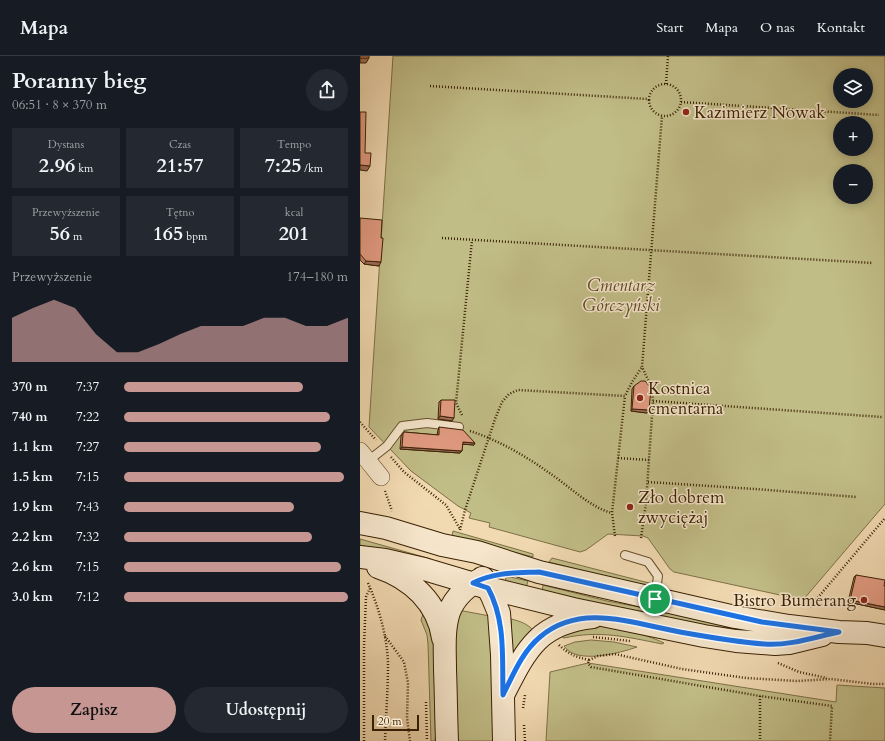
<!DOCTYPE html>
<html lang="pl">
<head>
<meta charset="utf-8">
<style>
  body { margin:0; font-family:Cardo,serif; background:#242831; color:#f1f3f6; height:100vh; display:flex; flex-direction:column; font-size:15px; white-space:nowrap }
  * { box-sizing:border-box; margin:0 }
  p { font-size:13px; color:#9ea1a6 }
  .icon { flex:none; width:22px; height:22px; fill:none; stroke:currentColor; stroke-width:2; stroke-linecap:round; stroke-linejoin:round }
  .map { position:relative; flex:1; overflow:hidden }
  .drawer { display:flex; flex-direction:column; background:#171b24; width:360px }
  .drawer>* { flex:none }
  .fabs { position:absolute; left:473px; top:12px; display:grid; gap:8px }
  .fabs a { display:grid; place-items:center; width:40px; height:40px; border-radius:50%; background:#171b24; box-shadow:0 2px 10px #0003; font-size:20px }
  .scale { position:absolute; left:12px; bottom:10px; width:47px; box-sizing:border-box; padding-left:4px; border:2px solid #3a2103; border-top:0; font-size:11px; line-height:14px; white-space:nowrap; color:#3a2103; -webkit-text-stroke:3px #f6e6cc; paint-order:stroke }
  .pin { position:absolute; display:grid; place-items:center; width:34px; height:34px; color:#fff; margin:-17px; border:2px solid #fff; border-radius:50%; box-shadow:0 1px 4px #0007 }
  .round { display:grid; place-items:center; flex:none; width:42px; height:42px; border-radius:21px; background:#242831 }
  .headline { display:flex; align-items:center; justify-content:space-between; height:68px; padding:0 12px }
  h1 { font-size:22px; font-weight:700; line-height:30px }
  .figures { display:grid; grid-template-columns:repeat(3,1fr); gap:6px; height:68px; padding:4px 12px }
  .figures div { display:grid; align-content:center; border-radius:0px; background:#242831; text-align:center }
  .figures b { font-size:20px; font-weight:700 }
  .figures small { font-size:11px; font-weight:400 }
  .figures p { font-size:11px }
  .chart { height:112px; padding:8px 12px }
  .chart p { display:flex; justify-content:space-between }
  .chart svg { width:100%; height:72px; margin-top:4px; fill:#c59692; opacity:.7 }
  .action { display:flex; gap:8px; margin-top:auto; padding:8px 12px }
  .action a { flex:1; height:46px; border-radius:24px; background:#c59692; color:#111; font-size:16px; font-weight:700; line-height:46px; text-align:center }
  .action a+a { background:#242831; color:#f1f3f6 }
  ul { padding:0 12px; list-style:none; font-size:13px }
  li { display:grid; grid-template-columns:64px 48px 1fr; align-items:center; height:30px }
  li i { height:10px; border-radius:5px; background:#c59692 }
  header { display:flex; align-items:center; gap:24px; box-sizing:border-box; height:56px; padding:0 20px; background:#171b24; border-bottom:1px solid #363941 }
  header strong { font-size:19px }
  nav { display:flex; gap:22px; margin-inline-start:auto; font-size:14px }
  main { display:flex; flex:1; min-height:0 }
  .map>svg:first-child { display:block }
  .green { fill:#c1bd87; stroke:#7e6f45; fill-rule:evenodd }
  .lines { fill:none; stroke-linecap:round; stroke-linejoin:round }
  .lane-casing { stroke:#684f2e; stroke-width:10 }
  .street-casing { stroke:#684f2e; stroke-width:18 }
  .secondary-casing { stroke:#3a2103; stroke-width:24 }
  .path { stroke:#3a2103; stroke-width:2.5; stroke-dasharray:1 2; stroke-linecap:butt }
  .lane { stroke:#f6e6cc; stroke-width:8 }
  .street { stroke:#f6e6cc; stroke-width:17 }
  .secondary { stroke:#f6e6cc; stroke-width:22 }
  .wall { fill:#c38570; stroke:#3a2103 }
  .shaded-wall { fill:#9f6c5b; stroke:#3a2103 }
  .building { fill:#e39b82; stroke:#3a2103 }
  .route-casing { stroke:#fff; stroke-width:8 }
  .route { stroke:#1a73e8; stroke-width:5 }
  .poi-dot { fill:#8f2418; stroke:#f6e6cc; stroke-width:1.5 }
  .labels { text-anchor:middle; stroke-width:3; stroke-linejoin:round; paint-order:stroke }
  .poi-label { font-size:17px; fill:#3a2103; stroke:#f6e6cc; text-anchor:start }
  .park-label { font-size:17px; font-style:italic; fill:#5c4824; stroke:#f6e6cc }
</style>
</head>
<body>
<header>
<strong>Mapa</strong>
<nav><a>Start</a><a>Mapa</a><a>O nas</a><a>Kontakt</a></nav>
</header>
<main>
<section class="drawer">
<div class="headline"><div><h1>Poranny bieg</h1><p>06:51 · 8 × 370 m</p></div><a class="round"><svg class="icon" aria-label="share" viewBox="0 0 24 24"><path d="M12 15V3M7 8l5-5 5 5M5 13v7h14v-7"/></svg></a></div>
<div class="figures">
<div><p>Dystans</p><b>2.96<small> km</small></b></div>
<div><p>Czas</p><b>21:57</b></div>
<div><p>Tempo</p><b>7:25<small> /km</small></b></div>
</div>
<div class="figures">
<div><p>Przewyższenie</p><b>56<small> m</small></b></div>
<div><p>Tętno</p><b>165<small> bpm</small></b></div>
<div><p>kcal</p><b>201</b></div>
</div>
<div class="chart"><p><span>Przewyższenie</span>174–180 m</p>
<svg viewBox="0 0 160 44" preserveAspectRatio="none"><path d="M0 44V17L10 11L20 6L30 11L40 27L50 38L60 38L70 33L80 27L90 22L100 22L110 22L120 17L130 17L140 22L150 22L160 17V44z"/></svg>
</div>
<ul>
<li><b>370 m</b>7:37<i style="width:80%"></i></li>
<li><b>740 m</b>7:22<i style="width:92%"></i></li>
<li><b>1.1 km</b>7:27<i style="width:88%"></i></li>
<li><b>1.5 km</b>7:15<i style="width:98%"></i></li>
<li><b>1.9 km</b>7:43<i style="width:76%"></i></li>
<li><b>2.2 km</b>7:32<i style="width:84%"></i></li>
<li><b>2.6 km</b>7:15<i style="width:97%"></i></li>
<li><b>3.0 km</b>7:12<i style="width:100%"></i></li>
</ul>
<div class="action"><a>Zapisz</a><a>Udostępnij</a></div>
</section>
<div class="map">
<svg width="525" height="685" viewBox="0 0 525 685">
  <rect width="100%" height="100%" fill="#f1d9b1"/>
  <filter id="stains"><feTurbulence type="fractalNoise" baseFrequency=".005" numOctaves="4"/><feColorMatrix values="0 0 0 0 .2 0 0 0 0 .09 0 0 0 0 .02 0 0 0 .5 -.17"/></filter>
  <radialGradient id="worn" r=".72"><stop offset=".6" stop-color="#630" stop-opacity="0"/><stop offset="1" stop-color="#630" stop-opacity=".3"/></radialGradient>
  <path class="green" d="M33,0H525V448L443,544L314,516L310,513L288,482L283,480L248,478L226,494L220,496L129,471L130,467L109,462L111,457L98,450L51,415L9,371ZM480,19H506V45H480ZM480,67H506V93H480ZM480,115H506V141H480Z
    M93,475L173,498V501L92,480Z
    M0,483L71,503L70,508L0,489Z
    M192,502L293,528L289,531H286L189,506Z
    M150,521L168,525L166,532L145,525L146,522Z
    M183,529L247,545L412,576L385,578L182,536Z
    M98,554L130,560L135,685H95L94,582Z
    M64,555L75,582L77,664L75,685H71L68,588L67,579L61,564Z
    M151,563C160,565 168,568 174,575L152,601Z
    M234,570C257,571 283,577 304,587L302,588C267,581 240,574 204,582L197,578Z
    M231,584L254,586L277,591C260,597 216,609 204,590L215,586Z
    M228,607L476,646L477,629L525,632V685H186L190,616Z"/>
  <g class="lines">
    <g class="lane-casing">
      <path id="lane" d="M8,405L27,390L42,370L67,367L99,371
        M265,499L288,506L298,520L295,542"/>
    </g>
    <g class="street-casing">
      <path id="street" d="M0,395L21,421"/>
    </g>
    <g class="secondary-casing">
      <path id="secondary" d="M0,467L26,472L82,489L117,496L179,516L375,561L429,570L479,576L507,577L525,580
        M0,501L25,504L64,513L128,532L213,553L344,580L376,585L415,588L429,587L462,579
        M18,511C51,522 78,547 83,582
        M122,522L132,540L139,557L142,599L144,685
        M144,637C167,592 179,567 233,561
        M87,685C86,661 86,638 85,614C85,595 83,574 89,556C95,541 108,529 123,522"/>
    </g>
    <path class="path" d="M306,28L308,0
      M289 44a16 16 0 1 1 32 0a16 16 0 1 1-32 0Z
      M70,30L288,43
      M321,46L519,59
      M82,182L513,207
      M293,345L522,361
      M102,359L96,347L112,184
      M0,366L16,384
      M110,375C138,384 164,399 188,416C208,429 229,451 252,457
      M31,401L44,416L86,449L100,473
      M258,402L289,404
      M288,426L395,433L497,441
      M25,435L32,455
      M100,474L105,454L135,363L142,346L149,338L158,334L265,340L272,326L282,311
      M255,480L252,457L265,340
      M281,482L286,447L293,345L291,330L282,311L302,60
      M8,527C19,552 27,580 28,607C28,633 26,659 25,685
      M450,551L525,462
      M25,580L44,606L48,627L47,662L50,685
      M233,581L270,585
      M199,589C208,598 216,601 229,604L228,607L231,611L400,640L472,650L470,685
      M229,604L238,600L255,598L322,613L386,622L437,625L471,623L513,628H525
      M418,607L439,616L467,622
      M400,640V685
      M66,646L67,685
      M163,652L165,639
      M164,669L165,685
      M4,685V590L6,541L10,532"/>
    <use href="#lane" class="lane"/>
    <use href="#street" class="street"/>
    <use href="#secondary" class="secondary"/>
  </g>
  <path class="wall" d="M0,162L19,210L4,208L0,204Z
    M274,330L287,357L271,355L272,333Z
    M81,344L92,365L78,363L79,346Z
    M79,371L114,389L102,388V395L100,397L40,393L41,380L44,376L77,379L78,374Z
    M496,519L525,530V554L488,546L494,521Z"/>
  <path class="shaded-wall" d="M0,2H9L6,7H0Z
    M0,109L10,110L7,115L0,114Z
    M6,205L21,206L19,210L4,208Z
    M272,353L289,354L287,357L271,355Z
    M80,360L94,362L92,365L78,363Z
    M103,386L115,387L114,389L101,388Z
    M42,391L102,395L100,397L40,393Z
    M490,544L525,551V554L488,546Z"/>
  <path class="building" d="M0,0H9V2H0Z
    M0,56H6L5,97H11L10,110L0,109Z
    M0,162L22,164L21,182H23L21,206L6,205L0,198Z
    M281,325H285L291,332L289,354L272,353L274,330Z
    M81,344H95L94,362L80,360Z
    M79,371L103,374L115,387L103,386L102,395L42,391L43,378L44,376L79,379Z
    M496,519L525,524L524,530H525V551L490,544Z"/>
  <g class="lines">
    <g class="route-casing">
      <path id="route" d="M179,516L402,566L479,576C455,581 430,590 404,588C376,586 348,581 320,576C274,568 221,546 180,581C162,596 153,619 143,639C142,603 146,565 128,532L113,527C134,516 156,517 179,516Z"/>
    </g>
    <use href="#route" class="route"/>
  </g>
  <g class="poi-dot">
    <circle cx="326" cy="56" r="4"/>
    <circle cx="280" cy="342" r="4"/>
    <circle cx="270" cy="451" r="4"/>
    <circle cx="504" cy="544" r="4"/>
  </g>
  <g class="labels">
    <g class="poi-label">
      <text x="334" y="62">Kazimierz Nowak</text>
      <text x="288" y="338">Kostnica<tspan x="288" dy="20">cmentarna</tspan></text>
      <text x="278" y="447">Zło dobrem<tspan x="278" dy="20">zwyciężaj</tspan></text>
      <text x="496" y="550" text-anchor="end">Bistro Bumerang</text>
    </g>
    <g class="park-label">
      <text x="261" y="235">Cmentarz<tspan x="261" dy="20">Górczyński</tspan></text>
    </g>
  </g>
  <rect width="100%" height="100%" filter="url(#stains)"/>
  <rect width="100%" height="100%" fill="url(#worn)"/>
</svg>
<div class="fabs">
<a><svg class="icon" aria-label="layers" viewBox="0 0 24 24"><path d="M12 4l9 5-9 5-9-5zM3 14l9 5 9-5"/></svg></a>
<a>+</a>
<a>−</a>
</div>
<div class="scale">20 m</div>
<div class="pin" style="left:295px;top:543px;background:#1e9e55"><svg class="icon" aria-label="arrive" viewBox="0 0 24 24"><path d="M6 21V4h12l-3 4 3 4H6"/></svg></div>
</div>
</main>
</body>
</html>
